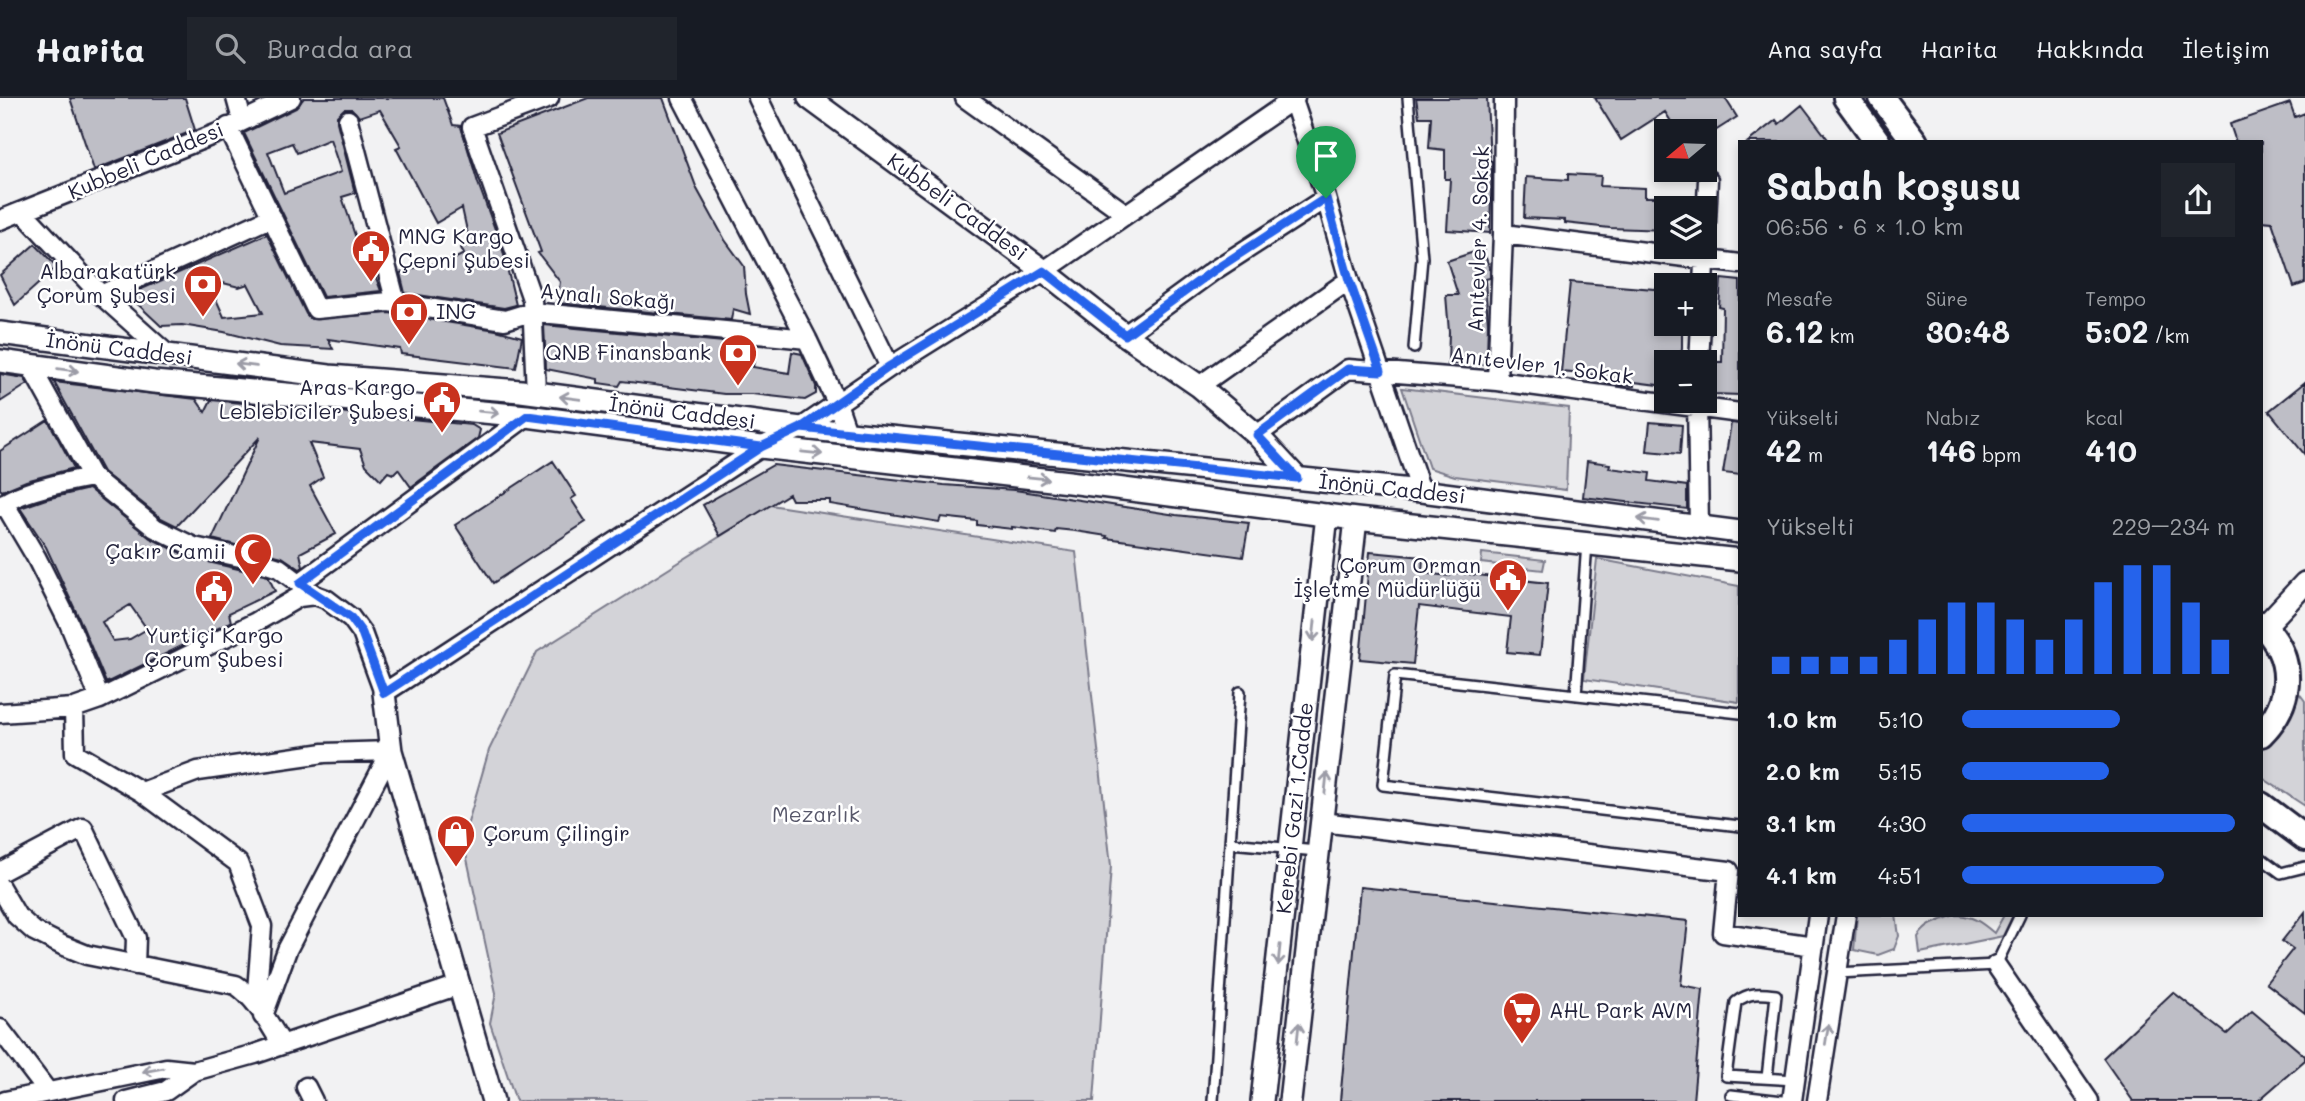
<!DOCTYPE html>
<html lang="tr">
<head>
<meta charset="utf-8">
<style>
  body { margin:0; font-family:Mali,sans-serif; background:#20242c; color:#f1f3f6; height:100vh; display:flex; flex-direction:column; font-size:26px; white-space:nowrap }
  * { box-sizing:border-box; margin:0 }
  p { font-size:23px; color:#9ea1a6 }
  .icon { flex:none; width:38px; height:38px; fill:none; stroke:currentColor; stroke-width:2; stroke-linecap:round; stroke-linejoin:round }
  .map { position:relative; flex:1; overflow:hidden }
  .sheet { position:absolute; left:1738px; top:42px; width:525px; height:777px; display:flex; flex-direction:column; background:#171b24; border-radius:0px; box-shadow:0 4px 10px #0003 }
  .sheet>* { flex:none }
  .needle { width:46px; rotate:251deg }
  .buttons { position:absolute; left:1654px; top:21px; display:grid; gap:14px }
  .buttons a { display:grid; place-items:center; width:63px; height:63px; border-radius:0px; background:#171b24; box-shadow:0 4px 10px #0003; font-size:35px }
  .pin { position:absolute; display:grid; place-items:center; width:60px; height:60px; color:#fff; margin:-72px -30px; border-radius:50% 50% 50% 0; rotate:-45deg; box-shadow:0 0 7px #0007 }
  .pin .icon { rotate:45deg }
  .round { display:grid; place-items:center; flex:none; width:74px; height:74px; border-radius:0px; background:#20242c }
  .overview { display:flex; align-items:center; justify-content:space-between; height:119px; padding:0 28px }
  h1 { font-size:38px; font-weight:700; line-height:52px }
  .stats { display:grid; grid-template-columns:repeat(3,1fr); gap:10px; height:119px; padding:7px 28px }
  .stats div { display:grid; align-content:center }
  .stats b { font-size:30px; font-weight:700 }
  .stats small { font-size:19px; font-weight:400 }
  .stats p { font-size:19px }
  .chart { height:196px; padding:14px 28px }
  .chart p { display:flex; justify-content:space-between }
  .chart svg { width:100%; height:126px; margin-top:7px; stroke:#2563eb; stroke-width:6 }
  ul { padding:0 28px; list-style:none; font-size:23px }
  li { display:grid; grid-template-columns:112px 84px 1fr; align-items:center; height:52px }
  li i { height:18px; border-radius:9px; background:#2563eb }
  header { display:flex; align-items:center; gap:42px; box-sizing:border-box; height:98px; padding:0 35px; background:#171b24; border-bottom:2px solid #363941 }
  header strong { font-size:33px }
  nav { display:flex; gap:38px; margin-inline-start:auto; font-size:24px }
  .search { width:490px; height:63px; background:#20242c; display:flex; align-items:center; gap:18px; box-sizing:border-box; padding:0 24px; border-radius:0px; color:#9ea1a6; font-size:26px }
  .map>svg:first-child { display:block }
  .green { fill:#d3d3d8; stroke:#7a7a8a; stroke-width:2 }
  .building { fill:#bebec6; stroke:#22223b; stroke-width:2; fill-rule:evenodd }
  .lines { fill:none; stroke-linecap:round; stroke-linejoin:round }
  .service-casing { stroke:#22223b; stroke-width:14 }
  .minor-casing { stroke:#22223b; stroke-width:23 }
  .tertiary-casing { stroke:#22223b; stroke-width:26 }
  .secondary-casing { stroke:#22223b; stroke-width:30 }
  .service { stroke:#fff; stroke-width:9 }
  .minor { stroke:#fff; stroke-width:18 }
  .tertiary { stroke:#fff; stroke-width:21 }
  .secondary { stroke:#fff; stroke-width:24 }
  .oneway { stroke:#9c9ca7 }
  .route-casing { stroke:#fff; stroke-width:14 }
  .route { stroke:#2563eb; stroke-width:9 }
  .labels { text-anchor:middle; stroke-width:5; stroke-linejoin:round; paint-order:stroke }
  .street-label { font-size:21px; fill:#22223b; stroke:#fff }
  .poi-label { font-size:21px; fill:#22223b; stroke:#fff; text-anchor:end }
  .park-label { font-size:21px; fill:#57576a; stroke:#fff }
</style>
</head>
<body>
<header>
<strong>Harita</strong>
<div class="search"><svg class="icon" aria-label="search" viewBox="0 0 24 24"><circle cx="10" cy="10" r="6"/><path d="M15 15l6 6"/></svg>Burada ara</div>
<nav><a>Ana sayfa</a><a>Harita</a><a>Hakkında</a><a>İletişim</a></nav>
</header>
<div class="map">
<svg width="2305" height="1003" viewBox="0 0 2305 1003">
  <rect width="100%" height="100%" fill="#f2f2f3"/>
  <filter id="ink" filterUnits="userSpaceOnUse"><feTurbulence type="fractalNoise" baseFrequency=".0143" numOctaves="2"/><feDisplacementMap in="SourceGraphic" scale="14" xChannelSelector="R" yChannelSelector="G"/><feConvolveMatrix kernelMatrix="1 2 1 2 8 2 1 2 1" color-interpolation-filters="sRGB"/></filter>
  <g filter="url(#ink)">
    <path class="green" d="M1402,290L1569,310L1566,392L1455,378L1429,370Z
      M770,407L1076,454L1111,768L1094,1003H516L490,925L496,895L463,742L489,652L537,554Z
      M1482,455L1545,462L1543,472L1481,465Z
      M1597,461L1739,488V604L1584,581Z
      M2299,595L2305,603V708L2261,679V644L2285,622Z
      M1857,817H1896L1899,838L1894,851L1878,857L1854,852Z
      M1954,817C1972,817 1981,824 1994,835L2004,817H2013L2003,838L1920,855L1918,839C1928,824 1939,824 1954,817Z"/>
    <path class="building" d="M70,0H185L195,32L94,72Z
      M304,0H443L453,27L461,28L478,85L503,153L516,207L504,210L405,195L400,175L430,165L438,169L464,156L461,150L469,142L462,110L436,125L396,50L401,48L380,12L359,19L352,11H344L337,18V24L355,95L342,99L362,158L367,156L381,193L323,199L244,35L296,10ZM330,41L341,74L284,95L268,54L292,45L297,55Z
      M588,0H663L697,91L725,142L744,168L746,196L750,216L733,211L731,222L557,205L560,184L538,155L541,154L497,35Z
      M1416,0H1487L1490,63H1492L1490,135L1447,132L1450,81H1445V52L1429,50L1431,19H1419Z
      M1595,0H1725L1737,19L1704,40V33H1677L1665,14L1621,42Z
      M2290,5L2295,19L2305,15V185L2294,189L2272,124L2261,123V44H2236L2230,26Z
      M1802,7L1830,44H1748L1776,22L1779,26Z
      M1568,76L1601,78L1600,88L1645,90V99H1666V132L1610,130L1565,125V122L1524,120L1526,79L1568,82Z
      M267,136L306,216L311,221L389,215L496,232L522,239L516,270L401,256L400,251L328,241L333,251L280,248L224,234L182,227L161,228L128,197ZM207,181L239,189L248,186L263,215L224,219Z
      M35,146L57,169L15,207L0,177Z
      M1483,151L1490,172V180L1485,181L1488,226L1487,257H1483V266H1448L1449,234L1446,197H1458L1447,163Z
      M1721,181L1740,183V297L1713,296V264H1722L1723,210L1719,209Z
      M1570,184L1666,192V226H1682V249L1681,264H1666V288L1634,284V288L1613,287L1606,286V278L1561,274Z
      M544,227L745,246L756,249L753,269L789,275L792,254L802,256L816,288V296L805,302L752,296H724L622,283L619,288L598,285V281L546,271Z
      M0,276L24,280L28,286L0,304Z
      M54,284L196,301L205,314L211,302L411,321L472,327L480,332L478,340L411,389L398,371L393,376L388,374L381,382L366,367L360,351L309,345L323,379L310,388L336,436L300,455L303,469L300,471L282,459L212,441L260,339L177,428L161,420L103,374Z
      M2305,284V357L2269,313Z
      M48,322L74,370L26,383L2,393L0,391V353Z
      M1650,324L1682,327L1680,356L1647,353Z
      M1731,325L1740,326V377L1723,375Z
      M553,363L576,398L571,401L586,424L493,485L455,427Z
      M1587,363L1610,366L1609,370L1650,375L1649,383L1687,388V411L1583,399Z
      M773,367L944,387L1015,392L1176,417L1249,425L1243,459L1106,440L1107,438L1075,433L1056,431L1055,435L1012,429V431L977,427V423L941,419L939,424L830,406V402H792L789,396L720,438L703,407Z
      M89,391L150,440L191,460L268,478L275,493L229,515L231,524L106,585L79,520L46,449L20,410L46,401ZM130,507L147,531L130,541L113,543L102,524Z
      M1370,454L1423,459L1422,475L1450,478L1451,474L1548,485L1540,557L1507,554L1511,519L1419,508L1413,566L1360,561Z
      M1360,789L1688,823L1681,887L1703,891L1693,1003H1340Z
      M2305,814V915L2266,885L2293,851L2282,843Z
      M2173,894L2227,936L2252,913L2305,958V962L2258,1003H2133L2103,960Z"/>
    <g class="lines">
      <g class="service-casing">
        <path id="service" d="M1408,0L1422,160L1414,250
          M1576,597L1587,445
          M1740,615L1395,577L1383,687L1740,728
          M1230,745L1317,753
          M2261,760L2281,775L2305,769
          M1837,875L1996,867L2020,817
          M1767,980L1776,897C1760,895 1749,894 1736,904L1726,978L1795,982
          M1731,997L1783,1003
          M1213,1003L1240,594"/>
      </g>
      <g class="minor-casing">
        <path id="minor" d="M236,0L242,22
          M682,0L807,241L837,305L847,334
          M758,0L890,269
          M965,0L1126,116
          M1293,2L1326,100L1349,182L1421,393
          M348,22L396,205
          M228,29L316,211L389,204L505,222L531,214L807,241
          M23,114L101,197L168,257
          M0,122L218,35L291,0
          M1503,136L1740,166
          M1703,187L1708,82
          M101,197L272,119
          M1125,237L1213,173L1326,100
          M1699,264L1701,226
          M30,267L92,379L155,430L194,449L254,462L279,470L315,497
          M1497,283L1503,136L1504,0
          M1199,288L1349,182
          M536,295L532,201L472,29L549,0
          M1697,303L1699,429
          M1257,337L1348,271L1497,283L1740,315
          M4,405L36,459L69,525L100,601
          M0,409C14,394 70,383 92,379
          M300,485L527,318
          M74,610L75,655L142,694L238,765L262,828L256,906
          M0,615L74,610L100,601L256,524L299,499L315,497L326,501L351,520L362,535L384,595L761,349L801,330L890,269L1044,173L1295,0
          M142,694L198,673L324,655L391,653L287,852L263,918
          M1322,724L1729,773L1723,835L1814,848
          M0,774L83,730L136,840L135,867
          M0,789L17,818L34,833L62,847L87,857L236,887C257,901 269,926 282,946
          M1996,867L2089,1003
          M0,931L48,994
          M194,973L255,956L459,887
          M306,989L313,1003
          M5,1003L166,970L194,973L166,993L126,1003
          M1792,1003L1818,817
          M1817,1003L1846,817"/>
      </g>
      <g class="tertiary-casing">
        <path id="tertiary" d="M809,0L1044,173L1125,237L1199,288L1257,337L1297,380
          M0,235L329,278L521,293L801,330L1421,393L1740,434
          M0,263L154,284L527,318L761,349L1069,384L1356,421L1740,462
          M2264,529L2305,485
          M384,595L391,653L493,1003
          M1262,1003L1327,417
          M1290,1003L1356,421"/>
      </g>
      <g class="secondary-casing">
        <path id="secondary" d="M1846,0L1878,44
          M1882,0L1915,44
          M2261,526C2295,559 2294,603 2261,636
          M2261,707L2305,740"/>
      </g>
      <use href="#service" class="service"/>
      <use href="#minor" class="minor"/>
      <use href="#tertiary" class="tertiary"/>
      <use href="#secondary" class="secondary"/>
    </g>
    <defs><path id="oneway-shaft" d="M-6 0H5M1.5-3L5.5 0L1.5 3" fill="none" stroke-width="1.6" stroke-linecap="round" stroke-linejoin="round" transform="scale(1.75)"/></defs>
    <g class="oneway">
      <use href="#oneway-shaft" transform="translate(246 267) rotate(-172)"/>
      <use href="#oneway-shaft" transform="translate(68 272) rotate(8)"/>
      <use href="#oneway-shaft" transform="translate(570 300) rotate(-173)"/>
      <use href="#oneway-shaft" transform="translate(489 314) rotate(5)"/>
      <use href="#oneway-shaft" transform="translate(812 355) rotate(6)"/>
      <use href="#oneway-shaft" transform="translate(1038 380) rotate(6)"/>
      <use href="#oneway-shaft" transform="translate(1648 422) rotate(-173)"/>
      <use href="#oneway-shaft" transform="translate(1314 533) rotate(96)"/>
      <use href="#oneway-shaft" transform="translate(1326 685) rotate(-84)"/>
      <use href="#oneway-shaft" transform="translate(1279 857) rotate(96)"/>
      <use href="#oneway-shaft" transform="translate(1298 935) rotate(-84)"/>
      <use href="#oneway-shaft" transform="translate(1827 936) rotate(-81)"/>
      <use href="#oneway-shaft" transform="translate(153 972) rotate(170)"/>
    </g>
  </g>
  <g class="lines" filter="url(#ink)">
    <g class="route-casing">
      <path id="route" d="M1326,100L1213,173L1125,237L1044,173L890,268L801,330L761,349L527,318L300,485L351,520L362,535L384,595L761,349L801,330L1297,380L1257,337L1348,271L1381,273L1349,182L1326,100"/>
    </g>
    <use href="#route" class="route"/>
  </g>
  <defs>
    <g id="civic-pin" transform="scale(2.0125)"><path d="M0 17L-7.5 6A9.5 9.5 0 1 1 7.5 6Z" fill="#c8321e" stroke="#fff"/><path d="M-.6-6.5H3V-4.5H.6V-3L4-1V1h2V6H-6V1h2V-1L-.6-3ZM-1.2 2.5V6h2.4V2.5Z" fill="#fff"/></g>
    <g id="bank-pin" transform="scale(2.0125)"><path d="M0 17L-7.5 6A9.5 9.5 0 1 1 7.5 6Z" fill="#c8321e" stroke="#fff"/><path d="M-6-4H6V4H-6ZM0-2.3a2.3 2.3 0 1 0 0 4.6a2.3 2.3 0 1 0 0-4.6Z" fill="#fff"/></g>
    <g id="mosque-pin" transform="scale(2.0125)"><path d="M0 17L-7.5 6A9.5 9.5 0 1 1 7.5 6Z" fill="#c8321e" stroke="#fff"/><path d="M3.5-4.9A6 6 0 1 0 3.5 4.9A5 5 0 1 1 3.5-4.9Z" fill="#fff"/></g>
    <g id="shop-pin" transform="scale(2.0125)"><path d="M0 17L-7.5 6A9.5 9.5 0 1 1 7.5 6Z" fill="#c8321e" stroke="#fff"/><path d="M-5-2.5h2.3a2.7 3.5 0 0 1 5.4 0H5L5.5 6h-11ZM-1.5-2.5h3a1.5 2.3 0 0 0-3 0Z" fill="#fff"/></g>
    <g id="supermarket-pin" transform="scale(2.0125)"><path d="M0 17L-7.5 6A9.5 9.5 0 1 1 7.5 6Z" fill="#c8321e" stroke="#fff"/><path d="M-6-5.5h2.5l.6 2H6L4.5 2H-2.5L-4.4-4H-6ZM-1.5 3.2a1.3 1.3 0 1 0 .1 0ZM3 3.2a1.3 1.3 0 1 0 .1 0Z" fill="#fff"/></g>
  </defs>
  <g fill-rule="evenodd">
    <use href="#civic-pin" x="371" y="151"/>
    <use href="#bank-pin" x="203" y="186"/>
    <use href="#bank-pin" x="409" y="214"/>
    <use href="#bank-pin" x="738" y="255"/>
    <use href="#civic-pin" x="442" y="302"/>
    <use href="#mosque-pin" x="253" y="454"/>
    <use href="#civic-pin" x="1508" y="480"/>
    <use href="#civic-pin" x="214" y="491"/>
    <use href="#shop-pin" x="456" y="736"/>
    <use href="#supermarket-pin" x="1522" y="913"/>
  </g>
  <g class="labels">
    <g class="street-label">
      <text transform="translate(146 63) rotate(-23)" y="7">Kubbeli Caddesi</text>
      <text transform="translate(957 109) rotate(36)" y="7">Kubbeli Caddesi</text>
      <text transform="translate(1479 141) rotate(-88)" y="7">Anıtevler 4. Sokak</text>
      <text transform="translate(608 199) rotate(5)" y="7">Aynalı Sokağı</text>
      <text transform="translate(119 251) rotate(7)" y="7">İnönü Caddesi</text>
      <text transform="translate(1542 268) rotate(7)" y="7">Anıtevler 1. Sokak</text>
      <text transform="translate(682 315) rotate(7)" y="7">İnönü Caddesi</text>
      <text transform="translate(1392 391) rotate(6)" y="7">İnönü Caddesi</text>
      <text transform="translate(1295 710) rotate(-84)" y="7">Kerebi Gazi 1.Cadde</text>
    </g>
    <g class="poi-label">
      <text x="398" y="146" text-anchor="start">MNG Kargo<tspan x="398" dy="24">Çepni Şubesi</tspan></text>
      <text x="176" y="181">Albarakatürk<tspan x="176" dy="24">Çorum Şubesi</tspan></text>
      <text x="436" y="221" text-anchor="start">ING</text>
      <text x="711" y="262">QNB Finansbank</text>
      <text x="415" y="297">Aras Kargo<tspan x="415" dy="24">Leblebiciler Şubesi</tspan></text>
      <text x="226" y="461">Çakır Camii</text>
      <text x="1481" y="475">Çorum Orman<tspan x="1481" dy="24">İşletme Müdürlüğü</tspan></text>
      <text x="214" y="545" text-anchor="middle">Yurtiçi Kargo<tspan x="214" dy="24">Çorum Şubesi</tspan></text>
      <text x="483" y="743" text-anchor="start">Çorum Çilingir</text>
      <text x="1549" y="920" text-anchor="start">AHL Park AVM</text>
    </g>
    <g class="park-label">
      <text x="816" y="724">Mezarlık</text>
    </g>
  </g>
</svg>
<div class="buttons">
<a><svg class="needle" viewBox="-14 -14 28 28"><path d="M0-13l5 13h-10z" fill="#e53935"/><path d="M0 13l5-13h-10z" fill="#9ea1a6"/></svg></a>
<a><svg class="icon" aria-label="layers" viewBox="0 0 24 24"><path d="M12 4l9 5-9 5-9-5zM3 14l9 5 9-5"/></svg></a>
<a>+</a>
<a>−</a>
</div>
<div class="pin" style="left:1326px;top:100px;background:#1e9e55"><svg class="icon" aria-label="arrive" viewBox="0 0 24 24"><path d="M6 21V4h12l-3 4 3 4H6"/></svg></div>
<section class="sheet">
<div class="overview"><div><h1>Sabah koşusu</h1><p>06:56 · 6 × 1.0 km</p></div><a class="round"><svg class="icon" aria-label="share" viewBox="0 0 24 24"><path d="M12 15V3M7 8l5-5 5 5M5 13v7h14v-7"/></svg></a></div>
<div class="stats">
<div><p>Mesafe</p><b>6.12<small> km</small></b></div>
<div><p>Süre</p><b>30:48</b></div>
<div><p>Tempo</p><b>5:02<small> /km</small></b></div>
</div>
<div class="stats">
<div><p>Yükselti</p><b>42<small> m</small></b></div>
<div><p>Nabız</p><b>146<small> bpm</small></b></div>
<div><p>kcal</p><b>410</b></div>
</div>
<div class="chart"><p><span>Yükselti</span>229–234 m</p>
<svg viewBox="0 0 160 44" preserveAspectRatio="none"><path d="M5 44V38M15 44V38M25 44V38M35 44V38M45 44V32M55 44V25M65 44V19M75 44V19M85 44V25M95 44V32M105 44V25M115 44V12M125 44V6M135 44V6M145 44V19M155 44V32"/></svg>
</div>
<ul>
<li><b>1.0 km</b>5:10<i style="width:58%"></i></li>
<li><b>2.0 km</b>5:15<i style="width:54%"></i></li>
<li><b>3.1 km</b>4:30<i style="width:100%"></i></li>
<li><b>4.1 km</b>4:51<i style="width:74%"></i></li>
</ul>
</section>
</div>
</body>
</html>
